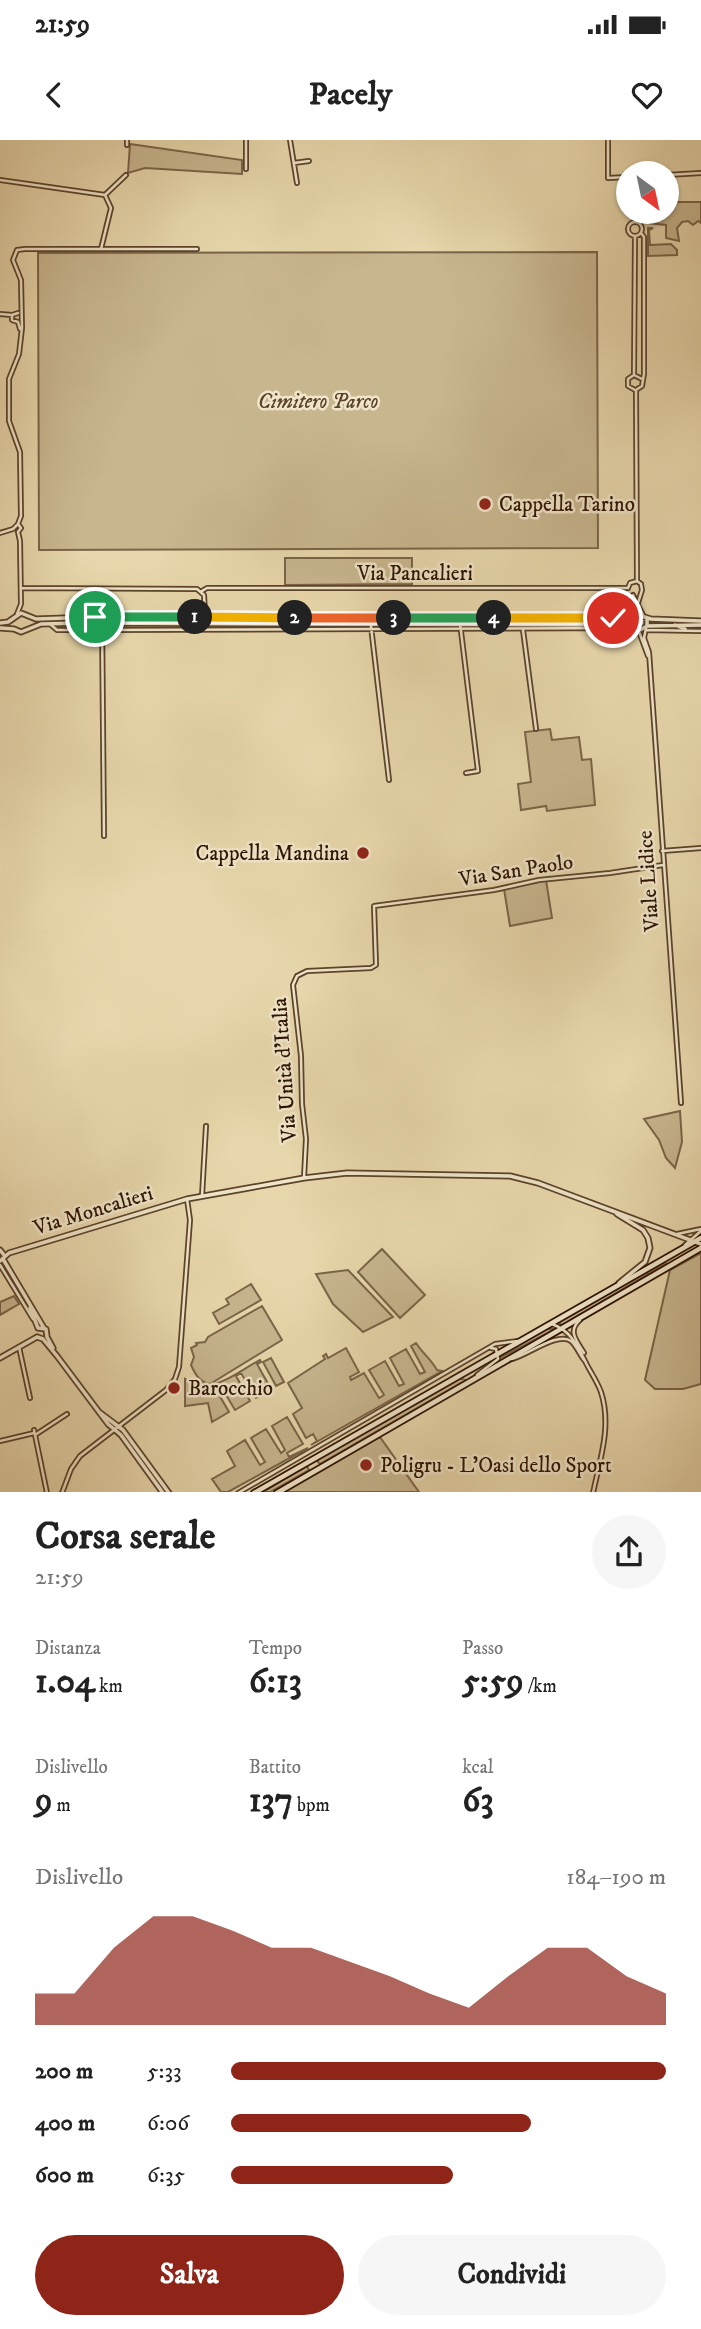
<!DOCTYPE html>
<html lang="it">
<head>
<meta charset="utf-8">
<style>
  body { margin:0; font-family:"IM FELL DW Pica",serif; background:#f6f6f6; color:#222; height:100vh; display:flex; flex-direction:column; font-size:26px; white-space:nowrap }
  * { box-sizing:border-box; margin:0 }
  p { font-size:23px; color:#767676 }
  .icon { flex:none; width:38px; height:38px; fill:none; stroke:currentColor; stroke-width:2; stroke-linecap:round; stroke-linejoin:round }
  .map { position:relative; height:1352px; overflow:hidden }
  .details { display:flex; flex-direction:column; background:#fff; flex:1 }
  .details>* { flex:none }
  .needle { width:46px; rotate:147deg }
  .controls { position:absolute; left:616px; top:21px; display:grid; gap:14px }
  .controls a { display:grid; place-items:center; width:63px; height:63px; border-radius:50%; background:#fff; box-shadow:0 2px 5px #0004; font-size:35px }
  .pin { position:absolute; display:grid; place-items:center; width:60px; height:60px; color:#fff; margin:-30px; border:4px solid #fff; border-radius:50%; box-shadow:0 2px 7px #0007 }
  .km { position:absolute; width:35px; height:35px; margin:-18px; border-radius:50%; background:#222; color:#fff; font-size:19px; line-height:35px; text-align:center }
  .round { display:grid; place-items:center; flex:none; width:74px; height:74px; border-radius:37px; background:#f6f6f6 }
  .overview { display:flex; align-items:center; justify-content:space-between; height:119px; padding:0 35px }
  h1 { font-size:38px; font-weight:700; line-height:52px }
  .metrics { display:grid; grid-template-columns:repeat(3,1fr); gap:10px; height:119px; padding:7px 35px }
  .metrics div { display:grid; align-content:center }
  .metrics b { font-size:35px; font-weight:700 }
  .metrics small { font-size:19px; font-weight:400 }
  .metrics p { font-size:19px }
  .chart { height:196px; padding:14px 35px }
  .chart p { display:flex; justify-content:space-between }
  .chart svg { width:100%; height:126px; margin-top:7px; fill:#8f2418; opacity:.7 }
  .button { display:flex; gap:14px; margin-top:auto; padding:14px 35px }
  .button a { flex:1; height:80px; border-radius:42px; background:#8f2418; color:#fff; font-size:28px; font-weight:700; line-height:80px; text-align:center }
  .button a+a { background:#f6f6f6; color:#222 }
  ul { padding:0 35px; list-style:none; font-size:23px }
  li { display:grid; grid-template-columns:112px 84px 1fr; align-items:center; height:52px }
  li i { height:18px; border-radius:9px; background:#8f2418 }
  .status { display:flex; justify-content:space-between; align-items:center; height:49px; padding:0 35px; background:#fff; direction:ltr }
  .status svg { height:19px; fill:currentColor }
  header { display:flex; justify-content:space-between; align-items:center; height:91px; padding:0 35px; background:#fff; font-size:32px; font-weight:700 }
  .map>svg:first-child { display:block }
  .green { fill:#c8b68f; stroke:#7a6448; stroke-width:2 }
  .lines { fill:none; stroke-linecap:round; stroke-linejoin:round }
  .stream { stroke:#766044; stroke-width:2 }
  .minor-casing { stroke:#5b432b; stroke-width:6 }
  .tertiary-casing { stroke:#5b432b; stroke-width:7 }
  .secondary-casing { stroke:#2c1200; stroke-width:8 }
  .minor { stroke:#f0e5c9; stroke-width:2.5 }
  .tertiary { stroke:#f0e5c9; stroke-width:3.5 }
  .secondary { stroke:#f0e5c9; stroke-width:4.5 }
  .split-1-casing { stroke:#fff; stroke-width:14 }
  .split-2-casing { stroke:#fff; stroke-width:14 }
  .split-3-casing { stroke:#fff; stroke-width:14 }
  .split-4-casing { stroke:#fff; stroke-width:14 }
  .split-5-casing { stroke:#fff; stroke-width:14 }
  .split-1 { stroke:#22a559; stroke-width:9 }
  .split-2 { stroke:#f5b400; stroke-width:9 }
  .split-3 { stroke:#f0652b; stroke-width:9 }
  .split-4 { stroke:#22a559; stroke-width:9 }
  .split-5 { stroke:#f5b400; stroke-width:9 }
  .poi-dot { fill:#8f2418; stroke:#f0e5c9; stroke-width:2.5 }
  .labels { text-anchor:middle; stroke-width:5; stroke-linejoin:round; paint-order:stroke }
  .park-label { font-size:21px; font-style:italic; fill:#5b432b; stroke:#f0e5c9 }
  .poi-label { font-size:21px; fill:#2c1200; stroke:#f0e5c9; text-anchor:start }
  .street-label { font-size:21px; fill:#2c1200; stroke:#f0e5c9 }
</style>
</head>
<body>
<div class="status"><b>21:59</b><svg viewBox="0 0 49 12"><path d="M0 12V9h3v3zM5 12V6h3v6zM10 12V3h3v9zM15 12V0h3v12zM26 1h20v11H26zM47 4h2v5h-2z"/></svg></div>
<header><svg class="icon" aria-label="back" viewBox="0 0 24 24"><path d="M15 5l-7 7 7 7"/></svg>Pacely<svg class="icon" aria-label="heart" viewBox="0 0 24 24"><path d="M12 20l-8-8c-3-5 5-10 8-4 3-6 11-1 8 4z"/></svg></header>
<div class="map">
<svg width="701" height="1353" viewBox="0 0 701 1353">
  <rect width="100%" height="100%" fill="#e8d7ac"/>
  <filter id="stains"><feTurbulence type="fractalNoise" baseFrequency=".00286" numOctaves="4"/><feColorMatrix values="0 0 0 0 .2 0 0 0 0 .09 0 0 0 0 .02 0 0 0 .5 -.17"/></filter>
  <radialGradient id="worn" r=".72"><stop offset=".6" stop-color="#630" stop-opacity="0"/><stop offset="1" stop-color="#630" stop-opacity=".3"/></radialGradient>
  <path class="green" d="M130,4L242,20V34L145,28L128,33Z
    M667,62H701V83L698,81L693,85L688,81L682,82L677,88L679,101L666,98V85L648,83V72H667Z
    M648,88H653L649,90L650,105L671,104L677,110V115L648,116Z
    M597,112L598,408L39,410L38,113Z
    M285,418H412V444L285,445Z
    M111,473H195V476H111Z
    M268,473H361V476H272Z
    M243,479H359L361,482H229Z
    M512,480H617L583,483L497,482Z
    M238,486H361V488H213Z
    M550,589L552,600L579,597L582,620L591,619L595,665L547,671L546,666L521,670L518,644L531,642L525,592Z
    M546,740L552,778L510,786L504,749Z
    M680,971L682,1002L675,1028L666,1018L659,1000L644,979Z
    M382,1109L425,1155L400,1178L358,1132Z
    M701,1113V1244L683,1249H655L645,1240L670,1130Z
    M667,1123L562,1185L556,1182L646,1131L648,1134Z
    M348,1130L393,1177L363,1192L333,1164L316,1134Z
    M251,1144L261,1160L219,1184L213,1173L229,1164L226,1159Z
    M14,1156L19,1164L0,1175V1162Z
    M262,1166L282,1200L210,1244C200,1243 195,1234 191,1225L194,1217L191,1208L197,1205L196,1203L205,1202L208,1197Z
    M545,1189H555L500,1218V1214Z
    M416,1203C423,1214 431,1219 437,1230L442,1231L311,1305L317,1301L313,1294L306,1298L293,1274L302,1268L288,1243L325,1219L323,1216L326,1214L328,1218L346,1208L359,1232L350,1237L351,1240L364,1233L379,1258L384,1255L369,1230L385,1221L399,1246L404,1244L390,1218L406,1209L420,1234L425,1232L411,1206Z
    M271,1218L284,1242L276,1246L263,1222Z
    M260,1220L261,1222L257,1224L271,1249L256,1258L241,1233L236,1236L250,1261L235,1270L220,1245L215,1248L229,1272L212,1282L208,1263L185,1266V1239C215,1255 233,1234 260,1220Z
    M458,1238L466,1240L320,1324L318,1322V1319Z
    M287,1277L303,1304L287,1313L289,1317L308,1308L228,1352H221L212,1339L235,1326L227,1311L245,1300L260,1325L265,1322L251,1298L266,1289L281,1313L285,1310L272,1286Z
    M380,1297L419,1352H283Z
    M307,1326L309,1330L270,1352H263Z"/>
  <g class="lines">
    <path class="stream" d="M401,764L504,750"/>
    <g class="minor-casing">
      <path id="minor" d="M290,0L297,43
        M608,0V38L628,37
        M127,5V0
        M294,23L309,21
        M246,29V0
        M667,35L701,33
        M0,40L105,55
        M105,55L126,35
        M628 89a7 7 0 1 1 14 0a7 7 0 1 1-14 0Z
        M101,109L111,68L105,55
        M0,174L12,175L18,173
        M12,175V180L18,182L20,189
        M634,235L635,97
        M635,250L628,246V239L634,235L642,239
        M0,393L13,389L18,384
        M21,448L197,449L204,455L206,489
        M628,448L630,443L637,441
        M202,451L207,448H628
        M633,455L644,477
        M638,463L642,450L641,444L637,441L636,250L642,246L644,234V97L641,93
        M17,474L21,464L20,401L18,392L21,388L18,384L21,376L20,312L9,281V239L19,214L22,188L21,140L13,120L17,110L25,109H197
        M102,477L104,696
        M370,478L389,640
        M460,483L478,631L466,633
        M50,484L57,490H102L636,488
        M646,488L644,498L649,512L681,963
        M638,489L648,516
        M523,490L536,589
        M646,490L701,491
        M662,711L701,708
        M304,1038L306,999L302,964L301,916L293,845L297,836L307,831L371,828L376,825L374,766L494,750L539,740L610,733L663,725
        M202,1056L206,986
        M677,1094L701,1089
        M685,1105L701,1091
        M0,1125L33,1179
        M580,1180C567,1191 577,1201 584,1213
        M552,1184C571,1191 577,1205 586,1223C591,1233 597,1241 601,1252C612,1286 600,1319 593,1353
        M19,1207L30,1258
        M512,1219C526,1216 558,1191 571,1201C576,1205 580,1215 584,1220
        M477,1235L498,1219L496,1209L491,1208
        M34,1290L47,1353
        M35,1295L67,1274
        M0,1301L34,1293
        M62,1353L71,1329L80,1316L166,1250L175,1239L179,1227L190,1080L187,1059
        M238,1353L495,1204L518,1201"/>
    </g>
    <g class="tertiary-casing">
      <path id="tertiary" d="M0,483L8,482L21,473L36,479L95,477L511,478L630,480L641,476L651,479L701,481
        M675,485L685,489
        M647,486L701,485
        M0,488L14,489L21,492L41,484L79,483L625,485L634,486L640,490L647,486V479
        M617,1074L643,1090L648,1098L650,1108L645,1122L619,1143
        M0,1110L4,1115
        M3,1119L44,1188
        M0,1121L9,1113L187,1059L304,1038L347,1033L510,1036L538,1043L701,1104
        M30,1168L38,1188
        M38,1188L46,1189L47,1197L53,1208
        M37,1197L43,1199L57,1216L108,1284L121,1295L163,1353
        M0,1218L37,1197
        M99,1272L123,1290L169,1353"/>
    </g>
    <g class="secondary-casing">
      <path id="secondary" d="M254,1353L701,1098
        M277,1353L701,1108"/>
    </g>
    <use href="#minor" class="minor"/>
    <use href="#tertiary" class="tertiary"/>
    <use href="#secondary" class="secondary"/>
  </g>
  <g class="lines">
    <g class="split-1-casing">
      <path id="split-1" d="M95,477H195"/>
    </g>
    <g class="split-2-casing">
      <path id="split-2" d="M195,477L295,478"/>
    </g>
    <g class="split-3-casing">
      <path id="split-3" d="M295,478H394"/>
    </g>
    <g class="split-4-casing">
      <path id="split-4" d="M394,478H494"/>
    </g>
    <g class="split-5-casing">
      <path id="split-5" d="M494,478H613"/>
    </g>
    <use href="#split-1" class="split-1"/>
    <use href="#split-2" class="split-2"/>
    <use href="#split-3" class="split-3"/>
    <use href="#split-4" class="split-4"/>
    <use href="#split-5" class="split-5"/>
  </g>
  <g class="poi-dot">
    <circle cx="485" cy="364" r="7"/>
    <circle cx="363" cy="713" r="7"/>
    <circle cx="174" cy="1248" r="7"/>
    <circle cx="366" cy="1325" r="7"/>
  </g>
  <g class="labels">
    <g class="park-label">
      <text x="318" y="268">Cimitero Parco</text>
    </g>
    <g class="poi-label">
      <text x="499" y="371">Cappella Tarino</text>
      <text x="349" y="720" text-anchor="end">Cappella Mandina</text>
      <text x="188" y="1255">Barocchio</text>
      <text x="380" y="1332">Poligru - L'Oasi dello Sport</text>
    </g>
    <g class="street-label">
      <text x="415" y="440">Via Pancalieri</text>
      <text transform="translate(516 730) rotate(-9)" y="7">Via San Paolo</text>
      <text transform="translate(648 741) rotate(-94)" y="7">Viale Lidice</text>
      <text transform="translate(284 930) rotate(-94)" y="7">Via Unità d'Italia</text>
      <text transform="translate(93 1070) rotate(-17)" y="7">Via Moncalieri</text>
    </g>
  </g>
  <rect width="100%" height="100%" filter="url(#stains)"/>
  <rect width="100%" height="100%" fill="url(#worn)"/>
</svg>
<div class="controls">
<a><svg class="needle" viewBox="-14 -14 28 28"><path d="M0-13l5 13h-10z" fill="#e53935"/><path d="M0 13l5-13h-10z" fill="#767676"/></svg></a>
</div>
<div class="pin" style="left:95px;top:477px;background:#1e9e55"><svg class="icon" aria-label="arrive" viewBox="0 0 24 24"><path d="M6 21V4h12l-3 4 3 4H6"/></svg></div>
<div class="pin" style="left:613px;top:478px;background:#d93025"><svg class="icon" aria-label="check" viewBox="0 0 24 24"><path d="M5 12l5 5 9-10"/></svg></div>
<b class="km" style="left:195px;top:477px">1</b>
<b class="km" style="left:295px;top:478px">2</b>
<b class="km" style="left:394px;top:478px">3</b>
<b class="km" style="left:494px;top:478px">4</b>
</div>
<section class="details">
<div class="overview"><div><h1>Corsa serale</h1><p>21:59</p></div><a class="round"><svg class="icon" aria-label="share" viewBox="0 0 24 24"><path d="M12 15V3M7 8l5-5 5 5M5 13v7h14v-7"/></svg></a></div>
<div class="metrics">
<div><p>Distanza</p><b>1.04<small> km</small></b></div>
<div><p>Tempo</p><b>6:13</b></div>
<div><p>Passo</p><b>5:59<small> /km</small></b></div>
</div>
<div class="metrics">
<div><p>Dislivello</p><b>9<small> m</small></b></div>
<div><p>Battito</p><b>137<small> bpm</small></b></div>
<div><p>kcal</p><b>63</b></div>
</div>
<div class="chart"><p><span>Dislivello</span>184–190 m</p>
<svg viewBox="0 0 160 44" preserveAspectRatio="none"><path d="M0 44V33L10 33L20 17L30 6L40 6L50 11L60 17L70 17L80 22L90 27L100 33L110 38L120 27L130 17L140 17L150 27L160 33V44z"/></svg>
</div>
<ul>
<li><b>200 m</b>5:33<i style="width:100%"></i></li>
<li><b>400 m</b>6:06<i style="width:69%"></i></li>
<li><b>600 m</b>6:35<i style="width:51%"></i></li>
</ul>
<div class="button"><a>Salva</a><a>Condividi</a></div>
</section>
</body>
</html>
